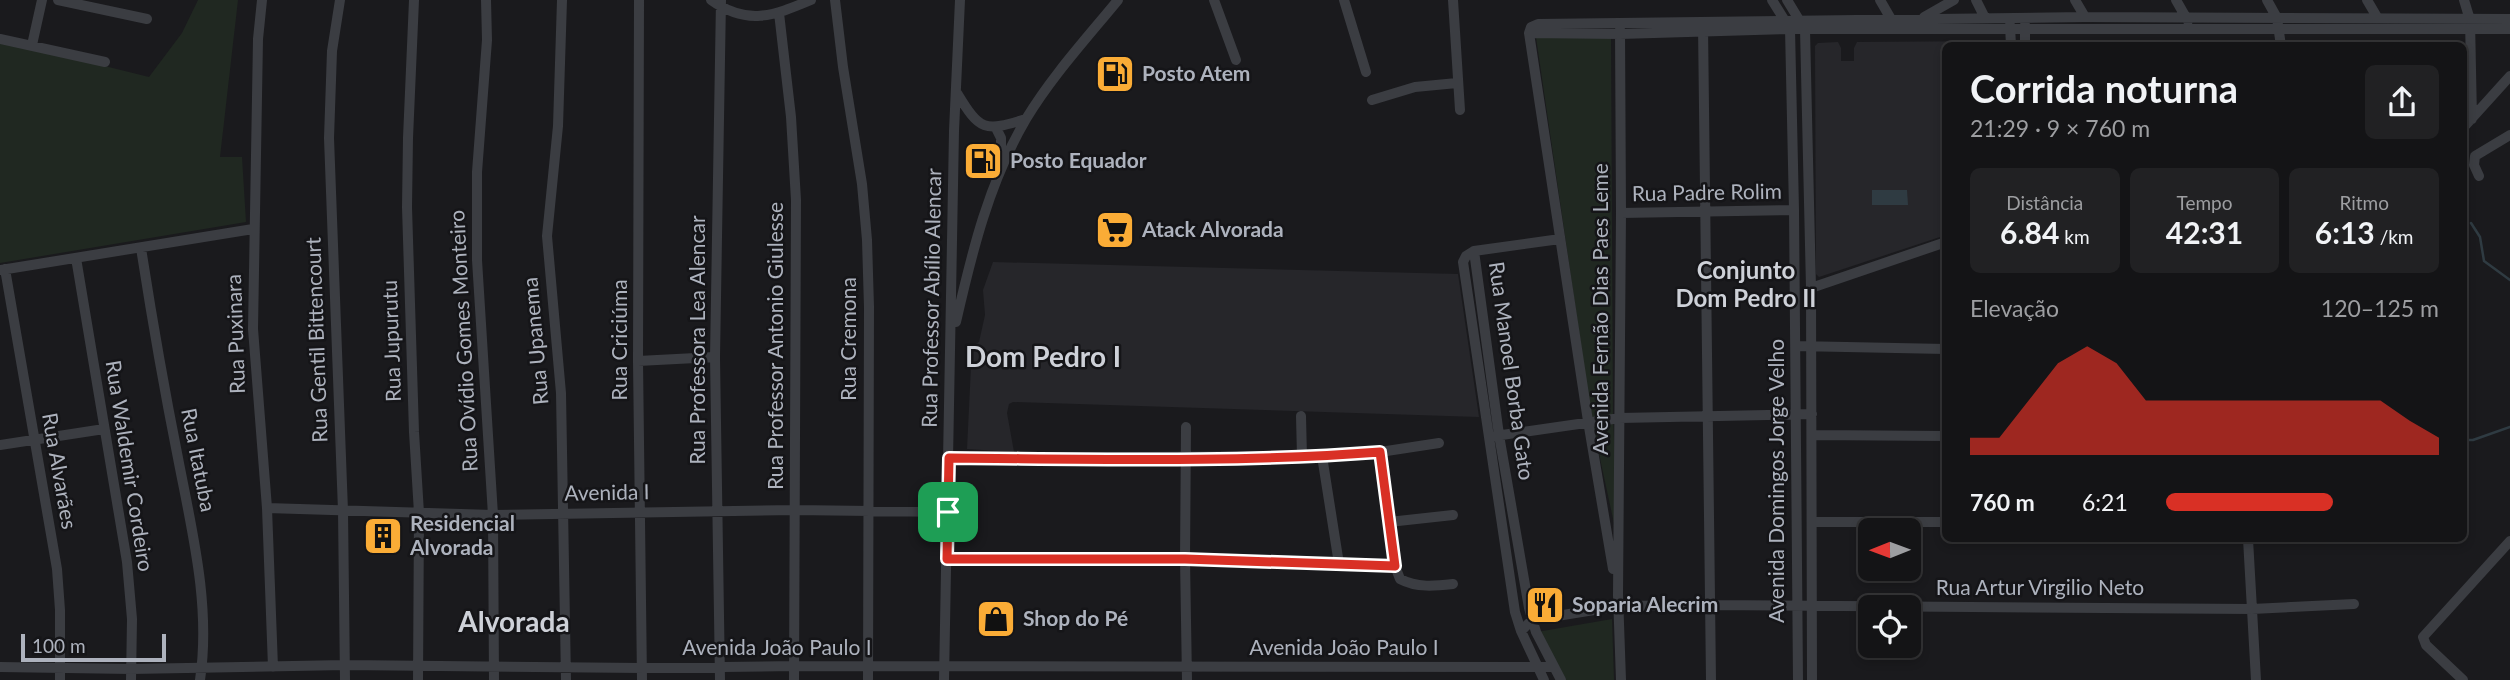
<!DOCTYPE html>
<html lang="pt">
<head>
<meta charset="utf-8">
<style>
  body { margin:0; font-family:Lato,sans-serif; background:#212123; color:#f1f3f6; height:100vh; display:flex; flex-direction:column; font-size:26px; white-space:nowrap }
  * { box-sizing:border-box; margin:0 }
  p { font-size:23px; color:#9d9ea1 }
  .icon { flex:none; width:38px; height:38px; fill:none; stroke:currentColor; stroke-width:2; stroke-linecap:round; stroke-linejoin:round }
  .map { position:relative; flex:1; overflow:hidden }
  .sheet { position:absolute; left:1942px; top:42px; width:525px; height:500px; display:flex; flex-direction:column; background:#141416; border-radius:10px; box-shadow:0 4px 10px #0003,0 0 0 2px #333335 }
  .sheet>* { flex:none }
  .needle { width:46px; rotate:269deg }
  .fabs { position:absolute; left:1858px; top:518px; display:grid; gap:14px }
  .fabs a { display:grid; place-items:center; width:63px; height:63px; border-radius:10px; background:#141416; box-shadow:0 4px 10px #0003,0 0 0 2px #333335; font-size:35px }
  .scale { position:absolute; left:21px; bottom:18px; width:145px; box-sizing:border-box; padding-left:7px; border:4px solid #adb2bd; border-top:0; font-size:19px; line-height:24px; white-space:nowrap; color:#adb2bd; -webkit-text-stroke:5px #151518; paint-order:stroke }
  .pin { position:absolute; display:grid; place-items:center; width:60px; height:60px; color:#fff; margin:-30px; border-radius:14px; box-shadow:0 4px 10px #0006 }
  .round { display:grid; place-items:center; flex:none; width:74px; height:74px; border-radius:10px; background:#212123 }
  .overview { display:flex; align-items:center; justify-content:space-between; height:119px; padding:0 28px }
  h1 { font-size:38px; font-weight:700; line-height:52px }
  .stats { display:grid; grid-template-columns:repeat(3,1fr); gap:10px; height:119px; padding:7px 28px }
  .stats div { display:grid; align-content:center; border-radius:10px; background:#212123; text-align:center }
  .stats b { font-size:30px; font-weight:700 }
  .stats small { font-size:19px; font-weight:400 }
  .stats p { font-size:19px }
  .chart { height:196px; padding:14px 28px }
  .chart p { display:flex; justify-content:space-between }
  .chart svg { width:100%; height:126px; margin-top:7px; fill:#d93025; opacity:.7 }
  ul { padding:0 28px; list-style:none; font-size:23px }
  li { display:grid; grid-template-columns:112px 84px 1fr; align-items:center; height:52px }
  li i { height:18px; border-radius:9px; background:#d93025 }
  .map>svg:first-child { display:block }
  .built { fill:#26262a }
  .green { fill:#202821 }
  .water { fill:#2f3b42 }
  .lines { fill:none; stroke-linecap:round; stroke-linejoin:round }
  .stream { stroke:#2f3b42; stroke-width:2.5 }
  .minor { stroke:#3b3d42; stroke-width:10 }
  .route-casing { stroke:#fff; stroke-width:14 }
  .route { stroke:#d93025; stroke-width:9 }
  .labels { text-anchor:middle; stroke-width:5; stroke-linejoin:round; paint-order:stroke }
  .poi-label { font-size:21px; font-weight:bold; fill:#adb2bd; stroke:#151518; text-anchor:start }
  .street-label { font-size:21px; fill:#adb2bd; stroke:#151518 }
  .quarter-label { font-size:24px; font-weight:bold; fill:#ced1d8; stroke:#151518 }
  .district-label { font-size:28px; font-weight:bold; fill:#ced1d8; stroke:#151518 }
</style>
</head>
<body>
<div class="map">
<svg width="2510" height="680" viewBox="0 0 2510 680">
  <rect width="100%" height="100%" fill="#1a1a1d"/>
  <path class="built" d="M2002,41V45L1946,46V235L1819,277L1816,274L1815,46L1818,43L1838,42L1841,48V61H1854V48L1857,42Z
    M993,262L1458,274L1479,417L1013,402L1009,404L1007,413L1014,452L967,449L972,346L979,342L985,315L983,290Z"/>
  <path class="green" d="M198,0H238L220,157H242L246,222L0,263V40L149,77L182,33Z
    M1536,37H1611L1613,415L1618,542L1592,421Z
    M1612,619L1614,680H1563L1537,632Z"/>
  <path class="water" d="M1872,190H1907L1908,205H1872Z"/>
  <g class="lines">
    <path class="stream" d="M2471,223L2480,237L2484,261L2510,280
      M2464,440H2473L2510,427"/>
    <path class="minor" d="M58,0L147,19
      M262,0L258,39L253,329L267,508L273,667
      M340,0L332,51L329,138L343,511L345,680
      M414,0L408,138L407,207L414,432L419,513L418,680
      M486,0L487,40L477,172V260L493,515L494,680
      M562,0L558,126L547,236L561,393L566,680
      M639,0L638,361L642,680
      M711,0C747,26 773,16 811,0
      M835,0L843,67L862,184L867,240L869,307L868,680
      M1214,0L1236,60
      M1344,0L1366,72
      M1453,0L1460,110
      M1772,0L1790,29L1794,210L1798,680
      M1787,0L1801,23
      M1880,0L1891,19
      M1976,0L1985,18
      M2075,0L2085,17
      M2176,0L2188,21
      M2267,0L2277,18L2281,46
      M2367,0L2377,17
      M2464,0L2470,20L2472,119
      M779,13L791,117L796,200L794,680
      M1924,17L1954,0
      M2010,25L2011,46
      M1703,26L1711,680
      M1805,29L1811,288L1812,680
      M1620,30L1621,213L1618,595L1621,680
      M1529,33L1531,27L1538,24L2085,17L2510,19
      M1529,33L1620,34L1790,29H2510
      M1529,33L1588,421L1613,569
      M0,39L105,62
      M32,45L42,0
      M2025,46V25
      M957,93C980,131 984,132 1026,119
      M1372,100L1415,87L1457,83
      M2464,127L2510,76
      M996,128L1001,138V162
      M2479,176L2474,165L2475,156L2510,135
      M1621,213L1794,210
      M141,248C152,319 164,388 178,458C192,531 211,606 200,680
      M1474,251L1499,435L1529,608L1536,632L1561,680
      M76,258L127,562L132,619L131,680
      M5,269L57,569L60,610V680
      M1,270L253,229
      M1811,288L1946,242
      M956,322C972,252 989,182 1026,119C1052,76 1086,39 1118,0
      M1796,346L1946,349
      M638,361L715,357
      M1301,416L1302,457
      M1186,427L1185,559L1187,680
      M1812,435L1946,436
      M1495,436L1620,418L1812,414
      M0,445L104,429
      M1380,452L1395,566L1400,579C1417,588 1435,586 1453,584
      M1322,456L1339,564
      M949,458L1322,456L1380,452L1439,443
      M267,508L493,515L794,510L948,512
      M1389,522L1453,515
      M1812,522H1946
      M2248,539L2256,680
      M947,560L1185,559L1395,566
      M1521,631L1532,620L1619,606L1709,605L2252,609L2354,604
      M0,667L131,669L345,665L642,668L795,666L1553,667
      M720,680L715,357L721,0
      M944,680L954,131L960,0
      M1544,680L1521,631L1515,612L1463,262L1466,256L1474,251L1560,239
      M2463,680L2426,645L2423,637L2510,541"/>
  </g>
  <g class="lines">
    <g class="route-casing">
      <path id="route" d="M1380,452L1395,566L1185,559H947L949,458C1092,459 1237,463 1380,452Z"/>
    </g>
    <use href="#route" class="route"/>
  </g>
  <defs>
    <g id="fuel-square" transform="scale(2.0125)"><rect x="-9" y="-9" width="18" height="18" rx="4" fill="#faac36" stroke="#151518"/><path d="M-5.5-6h7V0h2V4h1.3V-2.5L3-4.5l.8-.8L6-3V5H2.5V1h-1V6h-7ZM-4.2-4.7v3.2H.2V-4.7Z" fill="#111"/></g>
    <g id="supermarket-square" transform="scale(2.0125)"><rect x="-9" y="-9" width="18" height="18" rx="4" fill="#faac36" stroke="#151518"/><path d="M-6-5.5h2.5l.6 2H6L4.5 2H-2.5L-4.4-4H-6ZM-1.5 3.2a1.3 1.3 0 1 0 .1 0ZM3 3.2a1.3 1.3 0 1 0 .1 0Z" fill="#111"/></g>
    <g id="building-square" transform="scale(2.0125)"><rect x="-9" y="-9" width="18" height="18" rx="4" fill="#faac36" stroke="#151518"/><path d="M-4-6H4V6H1V3H-1V6H-4ZM-2.5-4.3h1.7v1.8h-1.7ZM.8-4.3h1.7v1.8H.8ZM-2.5-1h1.7V.8h-1.7ZM.8-1h1.7V.8H.8Z" fill="#111"/></g>
    <g id="restaurant-square" transform="scale(2.0125)"><rect x="-9" y="-9" width="18" height="18" rx="4" fill="#faac36" stroke="#151518"/><path d="M-5-6h1v4h1v-4h1v4h1v-4h1v5L-1.5 .5V6h-2V.5L-5-1ZM5-6V6H3V1.5H1.5Q1.5-4 5-6Z" fill="#111"/></g>
    <g id="shop-square" transform="scale(2.0125)"><rect x="-9" y="-9" width="18" height="18" rx="4" fill="#faac36" stroke="#151518"/><path d="M-5-2.5h2.3a2.7 3.5 0 0 1 5.4 0H5L5.5 6h-11ZM-1.5-2.5h3a1.5 2.3 0 0 0-3 0Z" fill="#111"/></g>
  </defs>
  <g fill-rule="evenodd">
    <use href="#fuel-square" x="1115" y="74"/>
    <use href="#fuel-square" x="983" y="161"/>
    <use href="#supermarket-square" x="1115" y="230"/>
    <use href="#building-square" x="383" y="536"/>
    <use href="#restaurant-square" x="1545" y="605"/>
    <use href="#shop-square" x="996" y="619"/>
  </g>
  <g class="labels">
    <g class="poi-label">
      <text x="1142" y="81">Posto Atem</text>
      <text x="1010" y="168">Posto Equador</text>
      <text x="1142" y="237">Atack Alvorada</text>
      <text x="410" y="531">Residencial<tspan x="410" dy="24">Alvorada</tspan></text>
      <text x="1572" y="612">Soparia Alecrim</text>
      <text x="1023" y="626">Shop do Pé</text>
    </g>
    <g class="street-label">
      <text transform="translate(1707 193) rotate(-1)" y="7">Rua Padre Rolim</text>
      <text transform="translate(932 298) rotate(-89)" y="7">Rua Professor Abílio Alencar</text>
      <text transform="translate(1601 309) rotate(-90)" y="7">Avenida Fernão Dias Paes Leme</text>
      <text transform="translate(236 334) rotate(-92)" y="7">Rua Puxinara</text>
      <text transform="translate(849 339) rotate(-90)" y="7">Rua Cremona</text>
      <text transform="translate(317 340) rotate(-92)" y="7">Rua Gentil Bittencourt</text>
      <text transform="translate(620 340) rotate(-90)" y="7">Rua Criciúma</text>
      <text transform="translate(698 340) rotate(-90)" y="7">Rua Professora Lea Alencar</text>
      <text transform="translate(392 341) rotate(-92)" y="7">Rua Jupurutu</text>
      <text transform="translate(464 341) rotate(-93)" y="7">Rua Ovídio Gomes Monteiro</text>
      <text transform="translate(536 341) rotate(-95)" y="7">Rua Upanema</text>
      <text transform="translate(776 346) rotate(-90)" y="7">Rua Professor Antonio Giulesse</text>
      <text transform="translate(1511 371) rotate(82)" y="7">Rua Manoel Borba Gato</text>
      <text transform="translate(198 460) rotate(79)" y="7">Rua Itatuba</text>
      <text transform="translate(129 466) rotate(81)" y="7">Rua Waldemir Cordeiro</text>
      <text transform="translate(59 471) rotate(80)" y="7">Rua Alvarães</text>
      <text transform="translate(1777 481) rotate(-90)" y="7">Avenida Domingos Jorge Velho</text>
      <text transform="translate(607 493) rotate(-1)" y="7">Avenida I</text>
      <text x="2040" y="595">Rua Artur Virgilio Neto</text>
      <text x="777" y="655">Avenida João Paulo I</text>
      <text x="1344" y="655">Avenida João Paulo I</text>
    </g>
    <g class="quarter-label">
      <text x="1746" y="279">Conjunto<tspan x="1746" dy="28">Dom Pedro II</tspan></text>
    </g>
    <g class="district-label">
      <text x="1043" y="367">Dom Pedro I</text>
      <text x="514" y="632">Alvorada</text>
    </g>
  </g>
</svg>
<div class="fabs">
<a><svg class="needle" viewBox="-14 -14 28 28"><path d="M0-13l5 13h-10z" fill="#e53935"/><path d="M0 13l5-13h-10z" fill="#9d9ea1"/></svg></a>
<a><svg class="icon" aria-label="locate" viewBox="0 0 24 24"><circle cx="12" cy="12" r="6"/><path d="M12 2v4M12 18v4M2 12h4M18 12h4"/></svg></a>
</div>
<div class="scale">100 m</div>
<div class="pin" style="left:948px;top:512px;background:#1e9e55"><svg class="icon" aria-label="arrive" viewBox="0 0 24 24"><path d="M6 21V4h12l-3 4 3 4H6"/></svg></div>
<section class="sheet">
<div class="overview"><div><h1>Corrida noturna</h1><p>21:29 · 9 × 760 m</p></div><a class="round"><svg class="icon" aria-label="share" viewBox="0 0 24 24"><path d="M12 15V3M7 8l5-5 5 5M5 13v7h14v-7"/></svg></a></div>
<div class="stats">
<div><p>Distância</p><b>6.84<small> km</small></b></div>
<div><p>Tempo</p><b>42:31</b></div>
<div><p>Ritmo</p><b>6:13<small> /km</small></b></div>
</div>
<div class="chart"><p><span>Elevação</span>120–125 m</p>
<svg viewBox="0 0 160 44" preserveAspectRatio="none"><path d="M0 44V38L10 38L20 25L30 12L40 6L50 12L60 25L70 25L80 25L90 25L100 25L110 25L120 25L130 25L140 25L150 32L160 38V44z"/></svg>
</div>
<ul>
<li><b>760 m</b>6:21<i style="width:61%"></i></li>
</ul>
</section>
</div>
</body>
</html>
